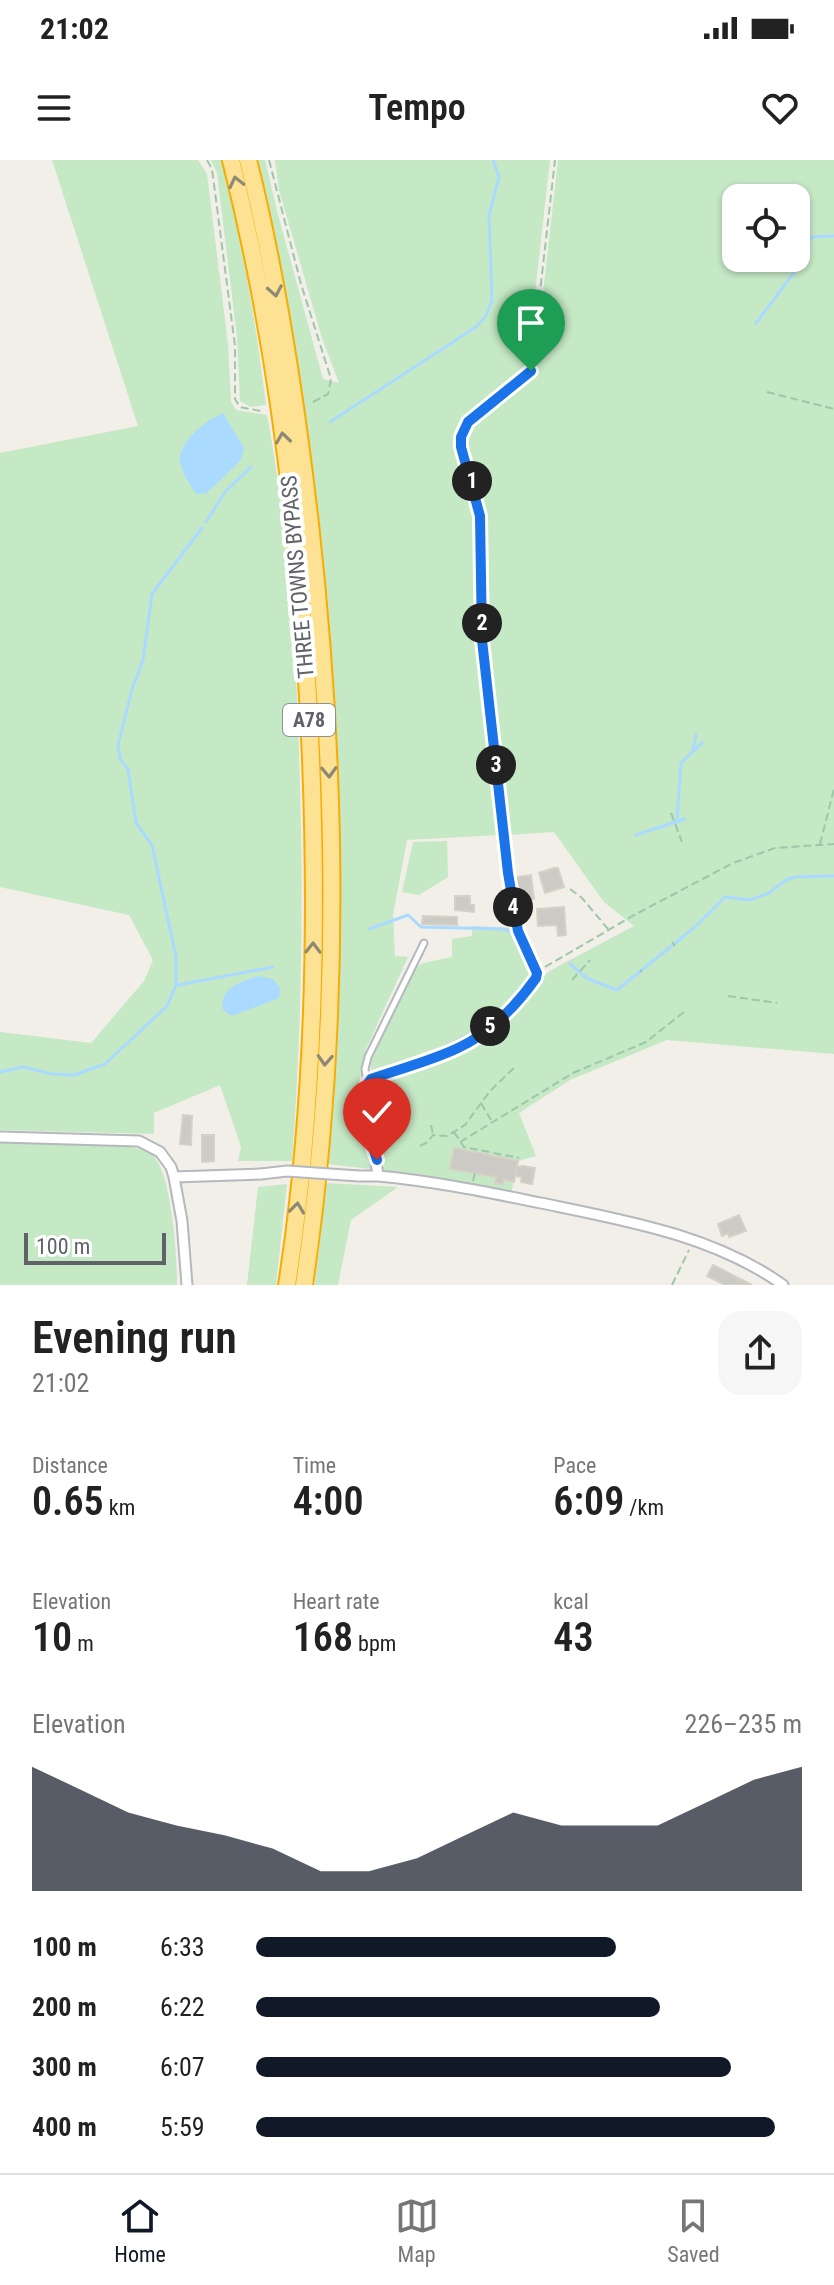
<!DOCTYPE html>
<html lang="en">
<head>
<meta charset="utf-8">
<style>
  body { margin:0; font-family:"Roboto Condensed",sans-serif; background:#f6f6f6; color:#222; height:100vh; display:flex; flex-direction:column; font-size:30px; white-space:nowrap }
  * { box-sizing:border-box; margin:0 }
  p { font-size:26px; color:#767676 }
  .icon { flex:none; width:44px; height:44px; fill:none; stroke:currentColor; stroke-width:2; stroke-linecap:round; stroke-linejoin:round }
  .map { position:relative; height:1125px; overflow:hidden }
  .sheet { display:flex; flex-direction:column; background:#fff; flex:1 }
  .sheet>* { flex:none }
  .controls { position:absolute; left:722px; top:24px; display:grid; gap:16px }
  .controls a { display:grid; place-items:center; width:88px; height:88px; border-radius:16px; background:#fff; box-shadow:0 2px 6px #0004; font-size:40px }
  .scale { position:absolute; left:24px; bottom:20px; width:142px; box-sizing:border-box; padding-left:8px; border:4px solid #5f6368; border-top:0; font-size:22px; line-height:28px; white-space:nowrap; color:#5f6368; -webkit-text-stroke:6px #fff; paint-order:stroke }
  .pin { position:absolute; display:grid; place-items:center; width:68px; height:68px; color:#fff; margin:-82px -34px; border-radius:50% 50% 50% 0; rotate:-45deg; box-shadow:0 0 8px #0007 }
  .pin .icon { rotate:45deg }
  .km { position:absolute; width:40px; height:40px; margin:-20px; border-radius:50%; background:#222; color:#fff; font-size:22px; line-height:40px; text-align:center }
  .round { display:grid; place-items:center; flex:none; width:84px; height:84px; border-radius:24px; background:#f6f6f6 }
  .head { display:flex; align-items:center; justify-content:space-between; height:136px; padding:0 32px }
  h1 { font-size:44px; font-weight:600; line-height:60px }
  .stats { display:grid; grid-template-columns:repeat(3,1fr); gap:12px; height:136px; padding:8px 32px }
  .stats div { display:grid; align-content:center }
  .stats b { font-size:40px; font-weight:600 }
  .stats small { font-size:22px; font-weight:400 }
  .stats p { font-size:22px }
  .chart { height:224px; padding:16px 32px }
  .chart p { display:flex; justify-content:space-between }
  .chart svg { width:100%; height:144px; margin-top:8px; fill:#111827; opacity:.7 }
  ul { padding:0 32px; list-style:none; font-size:26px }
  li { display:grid; grid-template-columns:128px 96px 1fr; align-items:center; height:60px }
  li i { height:20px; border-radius:10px; background:#111827 }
  .status { display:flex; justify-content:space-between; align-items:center; height:56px; padding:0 40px; background:#fff; direction:ltr }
  .status svg { height:22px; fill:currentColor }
  header { display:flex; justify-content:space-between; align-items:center; height:104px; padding:0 32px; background:#fff; font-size:36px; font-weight:600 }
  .tab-bar { display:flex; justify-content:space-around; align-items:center; height:112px; border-top:2px solid #e0e0e0; background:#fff; font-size:22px; color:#767676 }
  .tab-bar a { display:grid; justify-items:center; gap:4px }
  .tab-bar .on { color:#111827 }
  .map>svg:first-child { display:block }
  .green { fill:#c5e8c5; fill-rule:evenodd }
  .water { fill:#aadaff }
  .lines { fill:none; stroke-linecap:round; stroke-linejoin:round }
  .stream { stroke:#aadaff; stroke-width:3 }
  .building { fill:#cccac5; stroke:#d6d1c6; stroke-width:2 }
  .lane-casing { stroke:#b5b8bc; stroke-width:9 }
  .street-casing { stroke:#b5b8bc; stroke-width:13 }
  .highway-casing { stroke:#f9ab00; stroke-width:20 }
  .path { stroke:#9cc7a9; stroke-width:2; stroke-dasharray:8 4; stroke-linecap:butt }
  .lane { stroke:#fff; stroke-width:5 }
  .street { stroke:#fff; stroke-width:9 }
  .highway { stroke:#fde293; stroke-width:16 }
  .street-bridge-casing { stroke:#b5b8bc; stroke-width:13; stroke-linecap:butt }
  .street-bridge { stroke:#fff; stroke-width:9 }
  .oneway { stroke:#8e8975 }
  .route-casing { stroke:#fff; stroke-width:16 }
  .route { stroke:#1a73e8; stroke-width:10 }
  .labels { text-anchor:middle; stroke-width:8; stroke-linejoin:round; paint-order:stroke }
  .shield { fill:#fff; stroke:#8f9295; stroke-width:2 }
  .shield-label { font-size:20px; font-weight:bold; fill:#5f6368 }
  .street-label { font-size:22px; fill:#5f6368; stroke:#fff }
</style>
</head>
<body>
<div class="status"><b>21:02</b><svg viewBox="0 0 49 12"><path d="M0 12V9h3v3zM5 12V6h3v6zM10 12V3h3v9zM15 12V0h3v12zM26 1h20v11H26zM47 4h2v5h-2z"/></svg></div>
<header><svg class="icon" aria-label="menu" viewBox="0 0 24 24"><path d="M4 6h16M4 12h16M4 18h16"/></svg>Tempo<svg class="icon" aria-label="heart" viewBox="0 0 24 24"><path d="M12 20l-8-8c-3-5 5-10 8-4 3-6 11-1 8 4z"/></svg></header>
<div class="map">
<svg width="834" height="1125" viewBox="0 0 834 1125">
  <rect width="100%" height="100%" fill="#f1efe8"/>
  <path class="green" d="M52,0H198L207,14L228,184L231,242L236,250L267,255C288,367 296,480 299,594C304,730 302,865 292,1001H238L241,987L220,925L154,953V974L0,970V872L91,883L144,821L153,800L129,755L0,727V293L138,266Z
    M211,0H222C242,81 256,163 266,245L251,247L240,241L237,177L217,13Z
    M256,0H265L277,51L323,219L339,223L322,178L279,30L275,0H550L527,204L524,210L461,258L455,271L454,283L469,329L477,378L476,481L499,675L407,680L393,755L395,796L408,797L366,889L358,928V940L375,1005L371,1009L327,1004C358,669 334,327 256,0Z
    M558,0H834V894L667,880L570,920L519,953L536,996L518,1001L511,1034L413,1015L383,1012L366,939L369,928L375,922L465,890L477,883L525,842L539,819L553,809L634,766L604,742L554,672L508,675L487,482L483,351L465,279L469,268L534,213ZM736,38H796V98H736Z
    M447,681L448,717L419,735L402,732L413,682Z
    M472,766L513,768L532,817L510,844L469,876L371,912V901L413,809L423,803L452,797V779L472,776Z
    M0,982C27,983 136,979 152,994C172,1013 177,1096 177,1125H0Z
    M326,1023L398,1027L351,1060L338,1125H315Z
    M287,1024L276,1125H247L258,1027Z"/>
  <path class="water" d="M223,253L244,288L241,300L207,333L196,334C190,325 180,310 180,299C181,279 207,260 223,253Z
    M258,816L273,819L280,828L279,838L232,856L223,850C219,828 240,822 258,816Z"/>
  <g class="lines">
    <path class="stream" d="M804,82L801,70L807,51
      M756,163L796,110L804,84L812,77L834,76
      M330,262L476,167L485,157L492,141L489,55L499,17L493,0
      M206,362L225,332L251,307
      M693,590L696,575
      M677,660L681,603L703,582
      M636,675L685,659
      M369,769L408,755L421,767L504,769L511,772L530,811
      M570,804L588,819L617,830L695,767L725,737L750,740L769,733L786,720L795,717L834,716
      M178,825L273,807
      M0,912L23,907L53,914L74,915L105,904L167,846L176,825V797L152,685L136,663L128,609L120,599L118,585L132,529L143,500L152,434L202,368"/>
  </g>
  <path class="building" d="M554,708H558L564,727L545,733L539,713Z
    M531,715L534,739L519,741L516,717Z
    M455,736H470V745H474V752L455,750Z
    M564,747L566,775L558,776L557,765L538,766L537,749Z
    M423,756L457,757V765L422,764Z
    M183,955L192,956L191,985L180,984Z
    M202,975H214V1001L202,1002Z
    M454,988L518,1001L514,1022L504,1019L503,1025L495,1023L496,1017L450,1009Z
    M523,1006L535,1008L532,1024L521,1022L522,1017L515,1016L517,1007Z
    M739,1055L746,1071L729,1077L728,1073L722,1076L718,1064Z
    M713,1105L752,1125H725L707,1116Z"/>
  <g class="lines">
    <g class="lane-casing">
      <path id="lane" d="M367,923L365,909L368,897L424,783"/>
    </g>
    <g class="street-casing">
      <path id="street" d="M0,977L139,981L160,992L171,1007L174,1017L182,1061L187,1125
        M359,1016H378C376,986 352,949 367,923C381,912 403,907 420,902C472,883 503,864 536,818L534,806L518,771L508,713
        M378,1016C433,1021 486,1032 541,1043C623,1060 713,1075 783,1125
        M174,1017L261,1014"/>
    </g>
    <g class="highway-casing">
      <path id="highway" d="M231,0C280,195 303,399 311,599C318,774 314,952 287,1125
        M248,0C278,119 296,242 310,364C338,615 341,874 304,1125"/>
    </g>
    <path class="path" d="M207,0L212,9L235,186V239L240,247L261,251
      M269,0L301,124L331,219L328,234L313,242
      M767,232L834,249
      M671,653L682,682
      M820,684L834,629
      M506,702L482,480L480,356L461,287V277L468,262L531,211L555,0
      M570,729L582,738L608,769
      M672,782L675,786
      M545,807L636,754L733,703L775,688L834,684
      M640,810L642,812
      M572,820L590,800
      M728,836L777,843
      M481,943L491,960
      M431,965L433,975
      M454,972L464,987L519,998
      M460,982L573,913L646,882L684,852
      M420,986L428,982L433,975L447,976L465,965L490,931L516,906
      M473,1021L475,1013
      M672,1125L689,1090"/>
    <use href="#lane" class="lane"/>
    <use href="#street" class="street"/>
    <use href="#highway" class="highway"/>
    <g class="street-bridge-casing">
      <path id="street-bridge" d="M261,1014L287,1011L359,1016"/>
    </g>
    <use href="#street-bridge" class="street-bridge"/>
  </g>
  <defs><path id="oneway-chevron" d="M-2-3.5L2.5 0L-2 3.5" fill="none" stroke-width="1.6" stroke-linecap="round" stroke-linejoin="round" transform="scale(2)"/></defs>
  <g class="oneway">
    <use href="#oneway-chevron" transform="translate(236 22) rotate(-103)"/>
    <use href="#oneway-chevron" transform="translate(275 131) rotate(80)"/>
    <use href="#oneway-chevron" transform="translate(283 278) rotate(-98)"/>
    <use href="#oneway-chevron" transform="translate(329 612) rotate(88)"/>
    <use href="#oneway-chevron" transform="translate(313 788) rotate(-89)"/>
    <use href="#oneway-chevron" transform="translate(325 900) rotate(93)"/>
    <use href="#oneway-chevron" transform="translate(297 1048) rotate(-83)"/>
  </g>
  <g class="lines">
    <g class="route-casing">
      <path id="route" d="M377,1000C370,975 351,941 371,919C399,909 431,901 458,888C489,874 517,845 536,818L537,813L518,771L508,713L482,480L480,356L461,287V277L468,262L531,211"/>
    </g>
    <use href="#route" class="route"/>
  </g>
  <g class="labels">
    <rect class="shield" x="283" y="544" width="52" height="32" rx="6"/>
    <g class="shield-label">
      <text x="309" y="567">A78</text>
    </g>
    <g class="street-label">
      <text transform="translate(297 417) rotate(-95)" y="8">THREE TOWNS BYPASS</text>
    </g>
  </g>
</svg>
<div class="controls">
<a><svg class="icon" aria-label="locate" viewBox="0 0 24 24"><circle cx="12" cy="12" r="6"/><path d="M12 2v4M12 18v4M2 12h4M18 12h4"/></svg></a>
</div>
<div class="scale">100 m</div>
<div class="pin" style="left:531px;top:211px;background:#1e9e55"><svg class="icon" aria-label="arrive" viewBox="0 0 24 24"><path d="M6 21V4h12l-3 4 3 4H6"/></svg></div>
<div class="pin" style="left:377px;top:1000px;background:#d93025"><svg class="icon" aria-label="check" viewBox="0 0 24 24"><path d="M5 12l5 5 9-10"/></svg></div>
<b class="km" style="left:472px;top:321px">1</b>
<b class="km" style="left:482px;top:463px">2</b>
<b class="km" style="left:496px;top:605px">3</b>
<b class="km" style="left:513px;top:747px">4</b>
<b class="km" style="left:490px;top:866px">5</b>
</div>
<section class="sheet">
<div class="head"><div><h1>Evening run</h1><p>21:02</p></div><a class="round"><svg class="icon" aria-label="share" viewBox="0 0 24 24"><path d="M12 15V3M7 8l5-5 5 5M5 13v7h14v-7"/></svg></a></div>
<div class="stats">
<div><p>Distance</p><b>0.65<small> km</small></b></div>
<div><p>Time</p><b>4:00</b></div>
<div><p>Pace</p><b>6:09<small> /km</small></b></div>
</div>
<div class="stats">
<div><p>Elevation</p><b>10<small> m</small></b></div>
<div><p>Heart rate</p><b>168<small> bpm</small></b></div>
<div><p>kcal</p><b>43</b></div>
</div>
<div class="chart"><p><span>Elevation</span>226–235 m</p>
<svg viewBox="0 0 160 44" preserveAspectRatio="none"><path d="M0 44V6L10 13L20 20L30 24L40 27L50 31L60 38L70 38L80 34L90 27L100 20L110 24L120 24L130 24L140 17L150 10L160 6V44z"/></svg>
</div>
<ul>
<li><b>100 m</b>6:33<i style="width:66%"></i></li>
<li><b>200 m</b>6:22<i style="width:74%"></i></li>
<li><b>300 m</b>6:07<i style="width:87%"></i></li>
<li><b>400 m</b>5:59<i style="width:95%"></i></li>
</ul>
</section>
<nav class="tab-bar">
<a class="on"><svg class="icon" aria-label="home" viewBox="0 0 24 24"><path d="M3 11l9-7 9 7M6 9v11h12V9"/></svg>Home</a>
<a><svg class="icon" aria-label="map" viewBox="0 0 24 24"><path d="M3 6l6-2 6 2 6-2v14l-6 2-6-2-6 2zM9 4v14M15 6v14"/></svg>Map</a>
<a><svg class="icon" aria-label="saved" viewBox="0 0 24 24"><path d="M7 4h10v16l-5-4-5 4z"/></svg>Saved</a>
</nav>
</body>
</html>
